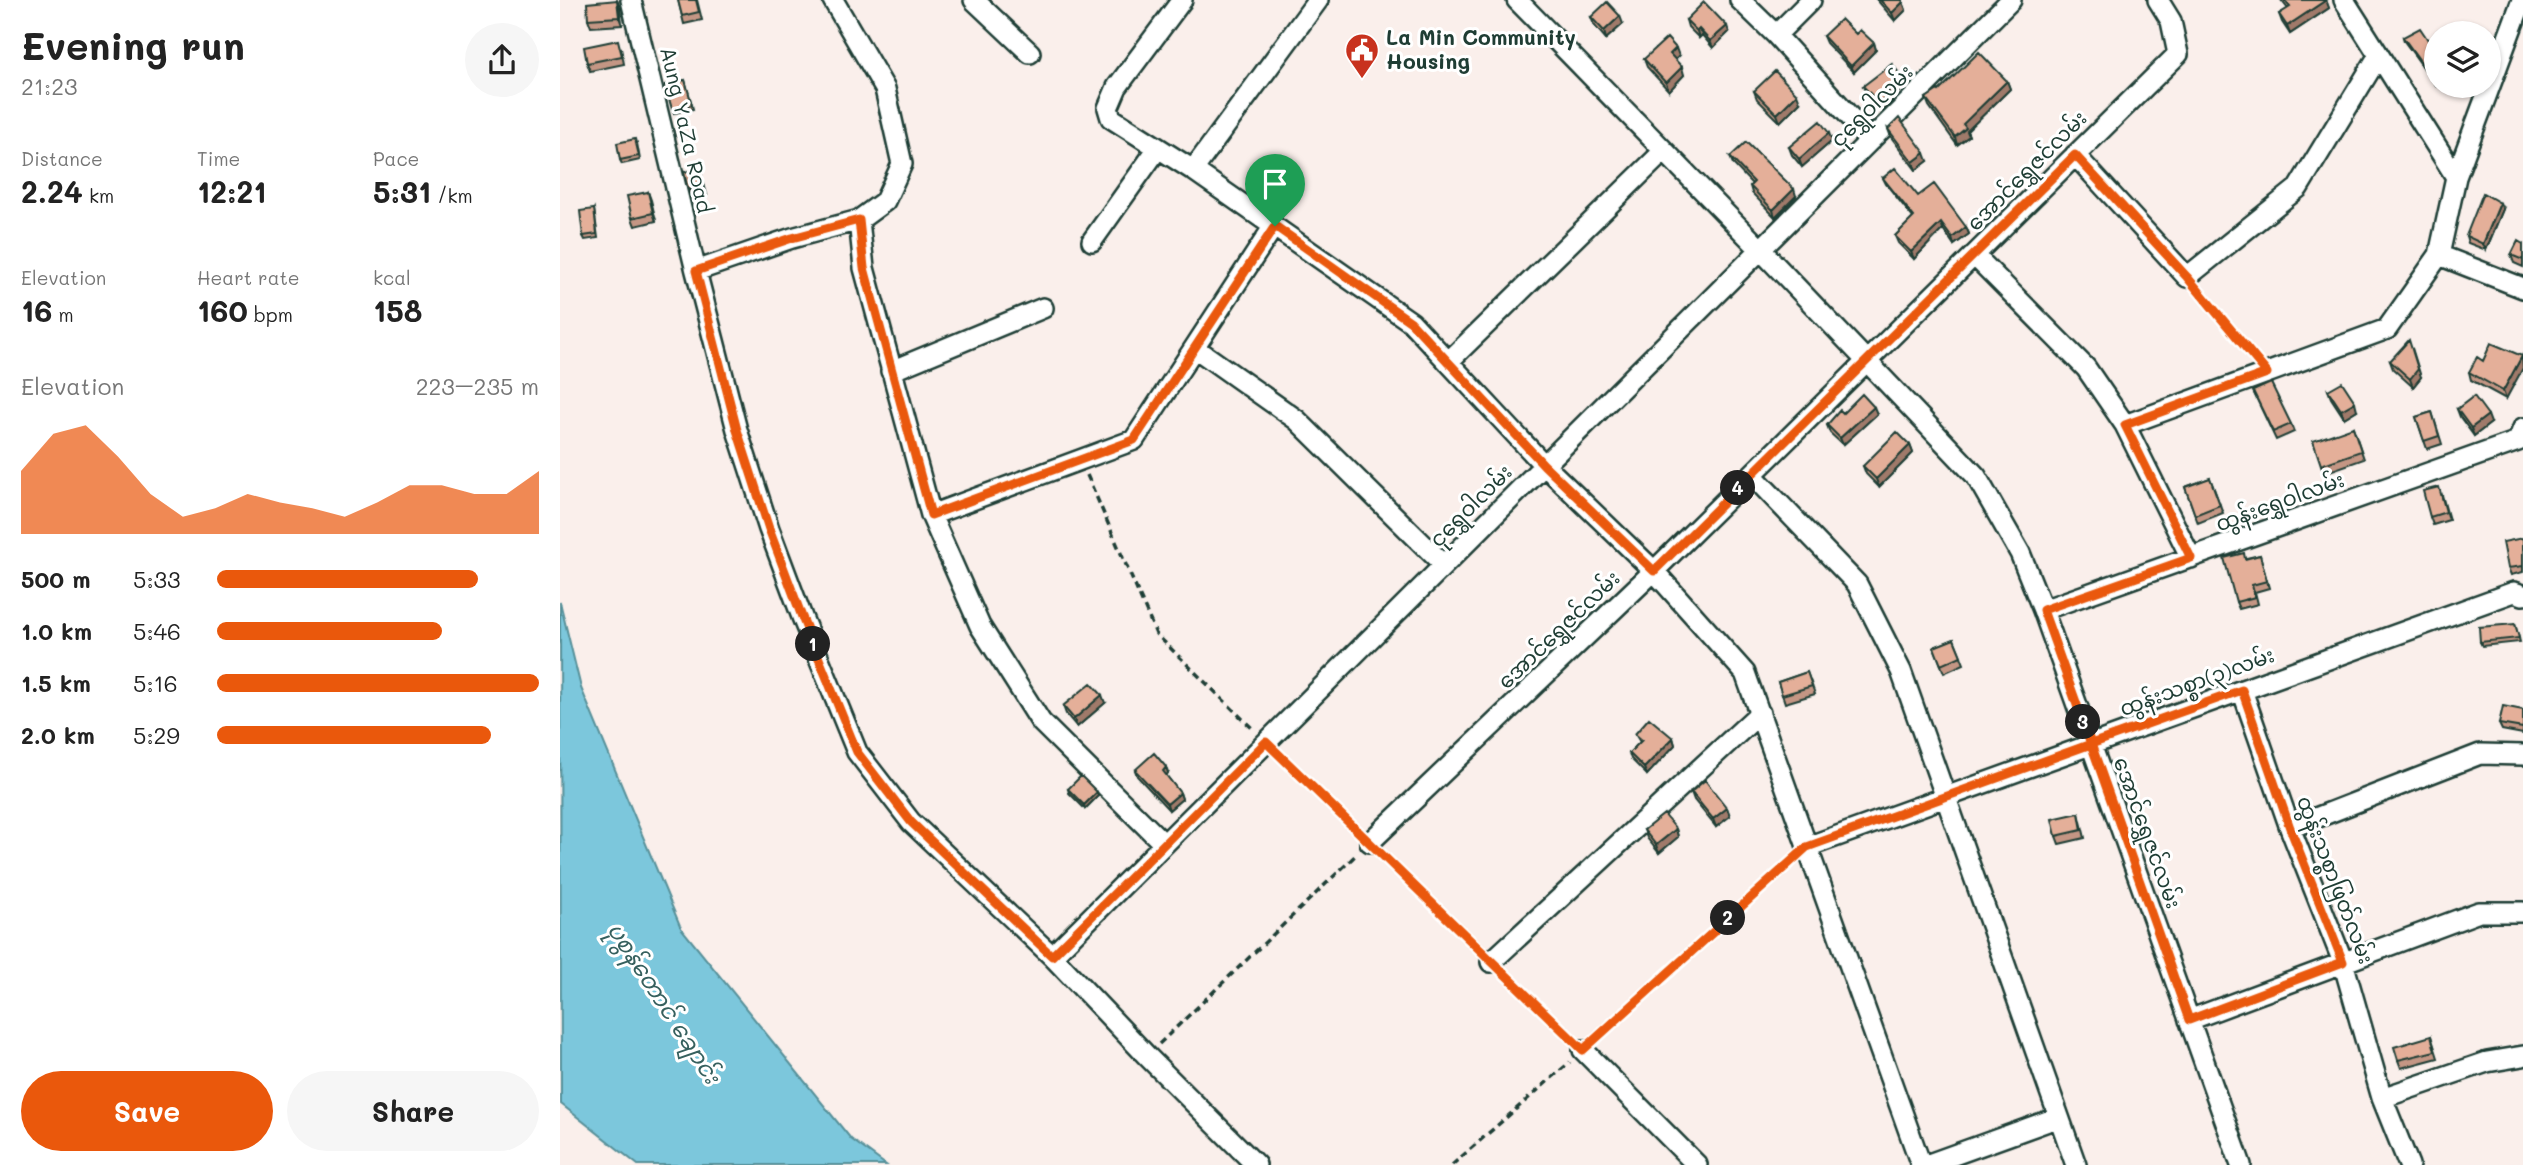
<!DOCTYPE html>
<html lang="en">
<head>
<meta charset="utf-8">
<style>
  body { margin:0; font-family:Mali,"Noto Sans Myanmar",sans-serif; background:#f6f6f6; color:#222; height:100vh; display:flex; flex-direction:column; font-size:26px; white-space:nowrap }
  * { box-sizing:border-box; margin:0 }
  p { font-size:23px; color:#767676 }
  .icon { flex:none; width:38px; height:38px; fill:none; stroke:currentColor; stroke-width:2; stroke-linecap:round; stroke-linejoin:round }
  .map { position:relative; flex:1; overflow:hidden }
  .details { display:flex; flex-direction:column; background:#fff; width:560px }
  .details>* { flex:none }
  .tools { position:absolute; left:1864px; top:21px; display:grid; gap:14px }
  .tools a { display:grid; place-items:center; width:77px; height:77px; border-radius:50%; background:#fff; box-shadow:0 2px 5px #0004; font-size:35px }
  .pin { position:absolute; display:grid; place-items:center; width:60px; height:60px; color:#fff; margin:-72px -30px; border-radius:50% 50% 50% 0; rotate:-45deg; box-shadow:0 0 7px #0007 }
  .pin .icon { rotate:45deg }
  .km { position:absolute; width:35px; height:35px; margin:-18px; border-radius:50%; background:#222; color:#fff; font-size:19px; line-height:35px; text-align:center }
  .round { display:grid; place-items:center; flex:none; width:74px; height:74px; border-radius:37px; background:#f6f6f6 }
  .overview { display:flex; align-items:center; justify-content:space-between; height:119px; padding:0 21px }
  h1 { font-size:38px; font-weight:800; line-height:52px }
  .metrics { display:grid; grid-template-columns:repeat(3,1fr); gap:10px; height:119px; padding:7px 21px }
  .metrics div { display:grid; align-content:center }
  .metrics b { font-size:30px; font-weight:800 }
  .metrics small { font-size:19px; font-weight:400 }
  .metrics p { font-size:19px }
  .chart { height:196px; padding:14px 21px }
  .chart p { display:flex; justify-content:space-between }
  .chart svg { width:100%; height:126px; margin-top:7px; fill:#ea580c; opacity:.7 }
  .button { display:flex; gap:14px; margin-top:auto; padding:14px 21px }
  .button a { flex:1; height:80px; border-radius:42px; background:#ea580c; color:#fff; font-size:28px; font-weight:800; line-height:80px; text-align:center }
  .button a+a { background:#f6f6f6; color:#222 }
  ul { padding:0 21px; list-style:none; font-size:23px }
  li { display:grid; grid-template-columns:112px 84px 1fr; align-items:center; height:52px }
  li i { height:18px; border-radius:9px; background:#ea580c }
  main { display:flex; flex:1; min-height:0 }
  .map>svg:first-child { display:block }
  .water { fill:#7cc7dc; stroke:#579099; stroke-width:2 }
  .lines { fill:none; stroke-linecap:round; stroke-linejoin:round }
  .minor-casing { stroke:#1f3d34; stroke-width:24 }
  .path { stroke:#1f3d34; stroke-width:3.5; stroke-dasharray:7 5; stroke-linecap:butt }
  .minor { stroke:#fff; stroke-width:19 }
  .wall { fill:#c49684; stroke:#1f3d34; stroke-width:2 }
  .shaded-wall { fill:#a07a6b; stroke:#1f3d34; stroke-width:2 }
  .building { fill:#e4af99; stroke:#1f3d34; stroke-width:2 }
  .route-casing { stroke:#fff; stroke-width:14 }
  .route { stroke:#ea580c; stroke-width:9 }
  .labels { text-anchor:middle; stroke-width:6; stroke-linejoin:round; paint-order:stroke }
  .poi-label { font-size:21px; font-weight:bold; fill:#1f3d34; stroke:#fff; text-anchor:start }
  .street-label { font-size:21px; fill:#1f3d34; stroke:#fff }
  .water-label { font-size:23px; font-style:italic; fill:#36605e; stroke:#fff }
</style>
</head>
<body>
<main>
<section class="details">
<div class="overview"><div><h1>Evening run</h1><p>21:23</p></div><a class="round"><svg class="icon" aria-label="share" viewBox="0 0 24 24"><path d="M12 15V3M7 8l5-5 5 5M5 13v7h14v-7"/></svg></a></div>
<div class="metrics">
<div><p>Distance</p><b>2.24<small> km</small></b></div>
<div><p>Time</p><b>12:21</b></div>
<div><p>Pace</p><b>5:31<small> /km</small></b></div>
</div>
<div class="metrics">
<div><p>Elevation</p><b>16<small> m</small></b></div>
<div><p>Heart rate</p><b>160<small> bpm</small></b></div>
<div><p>kcal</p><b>158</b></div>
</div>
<div class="chart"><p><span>Elevation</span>223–235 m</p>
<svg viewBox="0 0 160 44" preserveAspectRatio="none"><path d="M0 44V22L10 9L20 6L30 17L40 30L50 38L60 35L70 30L80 33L90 35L100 38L110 33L120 27L130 27L140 30L150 30L160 22V44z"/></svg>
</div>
<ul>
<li><b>500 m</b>5:33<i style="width:81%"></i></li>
<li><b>1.0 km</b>5:46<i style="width:70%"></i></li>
<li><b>1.5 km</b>5:16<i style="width:100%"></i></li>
<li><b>2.0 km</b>5:29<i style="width:85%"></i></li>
</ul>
<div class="button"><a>Save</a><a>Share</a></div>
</section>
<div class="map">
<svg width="1963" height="1165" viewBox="0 0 1963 1165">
  <rect width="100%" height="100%" fill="#faefeb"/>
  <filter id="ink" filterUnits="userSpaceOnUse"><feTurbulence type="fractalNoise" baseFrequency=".0143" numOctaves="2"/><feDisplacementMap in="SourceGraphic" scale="14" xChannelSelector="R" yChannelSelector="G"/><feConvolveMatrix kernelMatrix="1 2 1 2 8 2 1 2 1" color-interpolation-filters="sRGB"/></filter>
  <g filter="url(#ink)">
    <path class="water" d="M0,602L21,688L121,928L291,1139L326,1165H78L1,1104Z"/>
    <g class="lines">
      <g class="minor-casing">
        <path id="minor" d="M71,0L136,271
          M273,0L325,89L342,164L325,201L299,220L232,238L136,271L177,430L209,529L242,617L297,752L351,822L492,956L587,1056L696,1165
          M414,0L470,53
          M622,0L557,87L548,108L551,118L633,170L851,322L984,465L1094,571L1185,673L1361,1165
          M957,0L1201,250L1416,476L1460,553L1483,610L1681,1165
          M1180,0L1216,35L1311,140
          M1784,0L1896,177
          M1216,35L1251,0
          M1515,155L1627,277L1738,188L1819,55
          M633,170L758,0
          M299,220L304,268L371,515L420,626L481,722L604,844
          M532,241L598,148
          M1414,255L1526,368L1565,425L1631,558
          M1879,255L1963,288
          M635,348L737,420L884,565
          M888,362L1104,151
          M331,371L483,308
          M1565,425L1827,329L1879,255L1896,177L1962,0
          M1192,475L1297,584L1341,671L1516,1165
          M371,515L574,440L714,226
          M1483,610L1958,441L1963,428
          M1682,690L1730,828L1783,962L1822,1098L1849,1165
          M1730,828L1920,754L1963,755
          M810,842L1094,571L1618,54L1611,21L1598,0
          M1247,847L1954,592L1963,595
          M492,956L1451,0
          M931,962L1200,713
          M1629,1020L1919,912H1963
          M1023,1050L1137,1165
          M1822,1098L1927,1062L1963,1056
          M1366,1165L1499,1117"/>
      </g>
      <path class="path" d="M1638,289L1695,359
        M527,475L596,634L694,730
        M720,755L797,830
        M823,855L919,950
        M942,973L1010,1037
        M1036,1038L1233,860
        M599,1044L798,853
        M892,1165L1010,1062"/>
      <use href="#minor" class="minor"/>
    </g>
    <path class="wall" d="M57,0L60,8L62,25L31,27L28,19Z
      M118,0H137L142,20L124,24Z
      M1317,0H1342L1346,10L1335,21Z
      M1721,0H1766L1769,8L1730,34L1722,22L1719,14L1728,9Z
      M1031,17L1063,24L1046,39L1034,25Z
      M1126,20L1169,32L1153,48L1142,35L1139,38L1128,27Z
      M1296,34L1314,43L1316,50L1294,72L1266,43L1263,36Z
      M1843,37L1876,52V85L1844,41Z
      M61,48L64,64L30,71L27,63Z
      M1119,56L1115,60L1124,75L1109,91L1087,67L1084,59Z
      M1343,78L1346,86L1331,98L1332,101L1322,111L1306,94L1303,86Z
      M125,80L133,109L114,113L105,85Z
      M1447,81L1450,89L1407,131L1409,136L1397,145L1369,106L1366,98L1379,91Z
      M1194,91L1240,102L1220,122L1197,99Z
      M1328,129L1368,161L1356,170L1331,137Z
      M1272,141L1242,167L1232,155L1229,147Z
      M77,143L80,160L62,164L60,160Z
      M1170,157L1236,196L1215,217L1192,193L1190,186L1192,184L1173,164Z
      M140,169L147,195L131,198L128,190Z
      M1323,178L1358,196L1406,227L1409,234L1394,245L1383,229L1354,259L1338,243L1335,236L1353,218L1326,184Z
      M88,192L96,221L75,226L72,218Z
      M34,209L38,238L25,240L23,236Z
      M1943,209L1926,250L1908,243L1906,236Z
      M1963,244V267L1954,263L1951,255Z
      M1963,358L1946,399L1911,380L1909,372L1923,361Z
      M1830,361L1861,377L1853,387L1833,369Z
      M1768,390L1797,410L1784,418L1771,398Z
      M1693,391L1731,424L1734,432L1716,440Z
      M1897,409L1931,423L1914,436L1900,417Z
      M1872,412L1882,444L1867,449L1856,417Z
      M1283,413L1317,414L1283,445L1270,433L1267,425Z
      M1793,427L1804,459L1764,473L1761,465Z
      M1350,445L1353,453L1319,487L1306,474L1303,466Z
      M1650,478L1663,513L1638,523L1625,487Z
      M1882,495L1889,520L1873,525L1870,517Z
      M1963,538V572L1951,575L1948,568Z
      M1700,555L1709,588L1695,592L1698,604L1679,609L1676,602L1686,558Z
      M1955,624L1960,642L1922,646L1920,642Z
      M1394,639L1404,664L1384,673L1374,647Z
      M1247,672L1255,694L1225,703L1218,682Z
      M545,703L517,727L506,714L503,706Z
      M1963,710V734L1942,730L1939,724Z
      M1075,734L1113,738L1115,745L1087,775L1071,759L1069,753L1080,742Z
      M575,770L608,773L606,775L620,793L622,799L609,810L577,776Z
      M508,789L537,792L538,796L525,809L509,793Z
      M1131,792L1167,808L1170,816L1156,827L1134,800Z
      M1519,813L1525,838L1499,844L1496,836Z
      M1116,829L1118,837L1099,853L1087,838L1084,830Z
      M1871,1036L1878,1058L1841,1068L1838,1060Z"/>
    <path class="shaded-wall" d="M57,0L60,8L62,25L59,17Z
      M1766,0L1769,8L1730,34L1727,26Z
      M1343,2L1346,10L1335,21L1332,13Z
      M1060,16L1063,24L1046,39L1044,31Z
      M1167,26L1169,32L1153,48L1150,41Z
      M1139,29L1142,35L1139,38L1137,31Z
      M1314,43L1316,50L1294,72L1291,66Z
      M1116,48L1119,56L1113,62L1110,54Z
      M1122,67L1124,75L1109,91L1106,83Z
      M1343,78L1346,86L1331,98L1332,101L1322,111L1319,103L1327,91Z
      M1447,81L1450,89L1407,131L1409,136L1397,145L1395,137L1403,124Z
      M1237,94L1240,102L1220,122L1217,114Z
      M1269,133L1272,141L1242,167L1239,159Z
      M1365,153L1368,161L1356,170L1353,162Z
      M1234,189L1236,196L1215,217L1213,210Z
      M88,192L91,200L96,221L93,213Z
      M1940,203L1943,209L1926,250L1923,244Z
      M1381,223L1383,229L1354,259L1351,252Z
      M1406,227L1409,234L1394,245L1392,238Z
      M1852,348L1861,377L1853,387L1850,379Z
      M1962,356L1963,368L1946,399L1943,391Z
      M1795,402L1797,410L1784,418L1781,410Z
      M1314,407L1317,414L1283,445L1280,438Z
      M1928,415L1931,423L1914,436L1911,428Z
      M1350,445L1353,453L1319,487L1316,479Z
      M542,695L545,703L517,727L514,719Z
      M1113,738L1115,745L1087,775L1084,768Z
      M606,767L608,773L605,777L603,771Z
      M537,792L538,796L525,809L524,805Z
      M620,793L622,799L609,810L607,804Z
      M1167,808L1170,816L1156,827L1153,819Z
      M1116,829L1118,837L1099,853L1096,845Z"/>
    <path class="building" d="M57,0L59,17L28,19L27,3Z
      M118,0H136L139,12L122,16Z
      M1320,0H1342L1343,2L1332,13Z
      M1724,0H1766L1727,26L1719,14L1730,7Z
      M1047,2L1060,16L1044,31L1031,17Z
      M1144,2L1167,26L1150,41L1139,29L1137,31L1126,20Z
      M1281,19L1296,34L1300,30L1314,43L1291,66L1263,36Z
      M1860,28L1876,52V83L1843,37Z
      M1107,38L1116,48L1110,54L1122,67L1106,83L1084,59Z
      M58,40L62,56L27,63L24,47Z
      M1419,52L1447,81L1403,124L1406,128L1395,137L1366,98L1378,90L1379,91Z
      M1332,64L1343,78L1327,91L1329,93L1319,103L1303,86Z
      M1215,71L1237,94L1217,114L1194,91Z
      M125,80L132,105L112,109L105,85Z
      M1339,118L1365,153L1353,162L1328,129Z
      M1260,121L1269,133L1239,159L1229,147Z
      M75,139L79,156L60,160L57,143Z
      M1186,142L1234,189L1213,210L1190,186L1194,182L1170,157Z
      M1335,168L1358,196L1374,184L1406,227L1392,238L1381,223L1351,252L1335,236L1354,217L1323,178Z
      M140,169L144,187L128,190L124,172Z
      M88,192L93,213L72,218L67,196Z
      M1923,193L1940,203L1923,244L1906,236Z
      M34,209L37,234L23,236L20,211Z
      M1958,241L1963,244V260L1951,255Z
      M1849,340L1858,369L1850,379L1830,361Z
      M1931,343L1962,356L1943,391L1909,372L1917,357L1923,361Z
      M1782,382L1795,402L1781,410L1768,390Z
      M1711,383L1731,424L1713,432L1693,391Z
      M1302,394L1314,407L1280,438L1267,425L1280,410L1283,413Z
      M1914,396L1928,415L1911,428L1897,409Z
      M1872,412L1879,436L1864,441L1856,417Z
      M1793,427L1801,451L1761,465L1753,441Z
      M1337,432L1350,445L1316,479L1303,466Z
      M1650,478L1660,505L1635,515L1625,487Z
      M1879,487L1886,512L1870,517L1863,491Z
      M1963,538V566L1948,568L1943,542Z
      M1684,553L1685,559L1700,555L1707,581L1692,585L1695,597L1676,602L1664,558Z
      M1955,624L1959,638L1920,642L1919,627Z
      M1394,639L1401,656L1381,665L1374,647Z
      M1247,672L1252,686L1222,695L1218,682Z
      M531,683L542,695L514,719L503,706Z
      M1943,706L1963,710V728L1939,724Z
      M1089,718L1113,738L1084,768L1069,753L1082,740L1075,734Z
      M594,753L606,767L603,771L620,793L607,804L575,770Z
      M521,776L537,792L524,805L508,789Z
      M1145,780L1167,808L1153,819L1131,792Z
      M1519,813L1522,830L1496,836L1492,819Z
      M1104,814L1116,829L1096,845L1084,830Z
      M1871,1036L1875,1051L1838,1060L1834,1047Z"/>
  </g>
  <g class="lines" filter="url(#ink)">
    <g class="route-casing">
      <path id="route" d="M715,226L574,440L371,515L304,268L299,220L232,238L136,271L177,430L209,529L242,617L297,752L351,822L492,956L706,742L1023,1050L1247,847L1531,744L1629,1020L1783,962L1730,828L1682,690L1531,744L1483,610L1631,558L1565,425L1707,373L1627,277L1515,155L1094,571L984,465L851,322L715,226"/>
    </g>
    <use href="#route" class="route"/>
  </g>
  <defs>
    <g id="civic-pin" transform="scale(1.75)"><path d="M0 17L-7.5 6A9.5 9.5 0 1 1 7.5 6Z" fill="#c8321e" stroke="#fff"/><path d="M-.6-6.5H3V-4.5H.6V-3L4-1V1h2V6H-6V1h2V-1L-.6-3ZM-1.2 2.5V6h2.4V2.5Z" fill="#fff"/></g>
  </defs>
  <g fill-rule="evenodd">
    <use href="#civic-pin" x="802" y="50"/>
  </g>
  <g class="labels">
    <g class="poi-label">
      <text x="826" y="45">La Min Community<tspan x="826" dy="24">Housing</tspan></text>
    </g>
    <g class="street-label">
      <text transform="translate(1312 106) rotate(-45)" y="7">ငုရွှေဝါလမ်း</text>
      <text transform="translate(126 130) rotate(77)" y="7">Aung YaZa Road</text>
      <text transform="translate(1467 171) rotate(-45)" y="7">အောင်ရွှေဇင်လမ်း</text>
      <text transform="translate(1720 502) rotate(-20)" y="7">ထွန်းရွှေဝါလမ်း</text>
      <text transform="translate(911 506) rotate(-45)" y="7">ငုရွှေဝါလမ်း</text>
      <text transform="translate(999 630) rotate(-44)" y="7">အောင်ရွှေဇင်လမ်း</text>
      <text transform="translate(1637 682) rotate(-20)" y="7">ထွန်းသစ္စာ(၃)လမ်း</text>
      <text transform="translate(1587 833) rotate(70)" y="7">အောင်ရွှေဇင်လမ်း</text>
      <text transform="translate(1775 880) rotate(69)" y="7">ထွန်းသစ္စာဖြတ်လမ်း</text>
    </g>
    <g class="water-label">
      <text transform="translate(104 1003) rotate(57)" y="8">ပုစွန်တောင် ချောင်း</text>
    </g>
  </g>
</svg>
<div class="tools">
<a><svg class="icon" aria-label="layers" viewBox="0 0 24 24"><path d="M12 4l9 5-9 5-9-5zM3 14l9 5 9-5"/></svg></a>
</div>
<div class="pin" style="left:715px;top:226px;background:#1e9e55"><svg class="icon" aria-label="arrive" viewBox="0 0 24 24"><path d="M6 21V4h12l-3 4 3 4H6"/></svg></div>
<b class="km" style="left:253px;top:644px">1</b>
<b class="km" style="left:1168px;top:918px">2</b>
<b class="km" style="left:1523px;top:722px">3</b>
<b class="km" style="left:1178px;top:488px">4</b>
</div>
</main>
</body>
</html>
